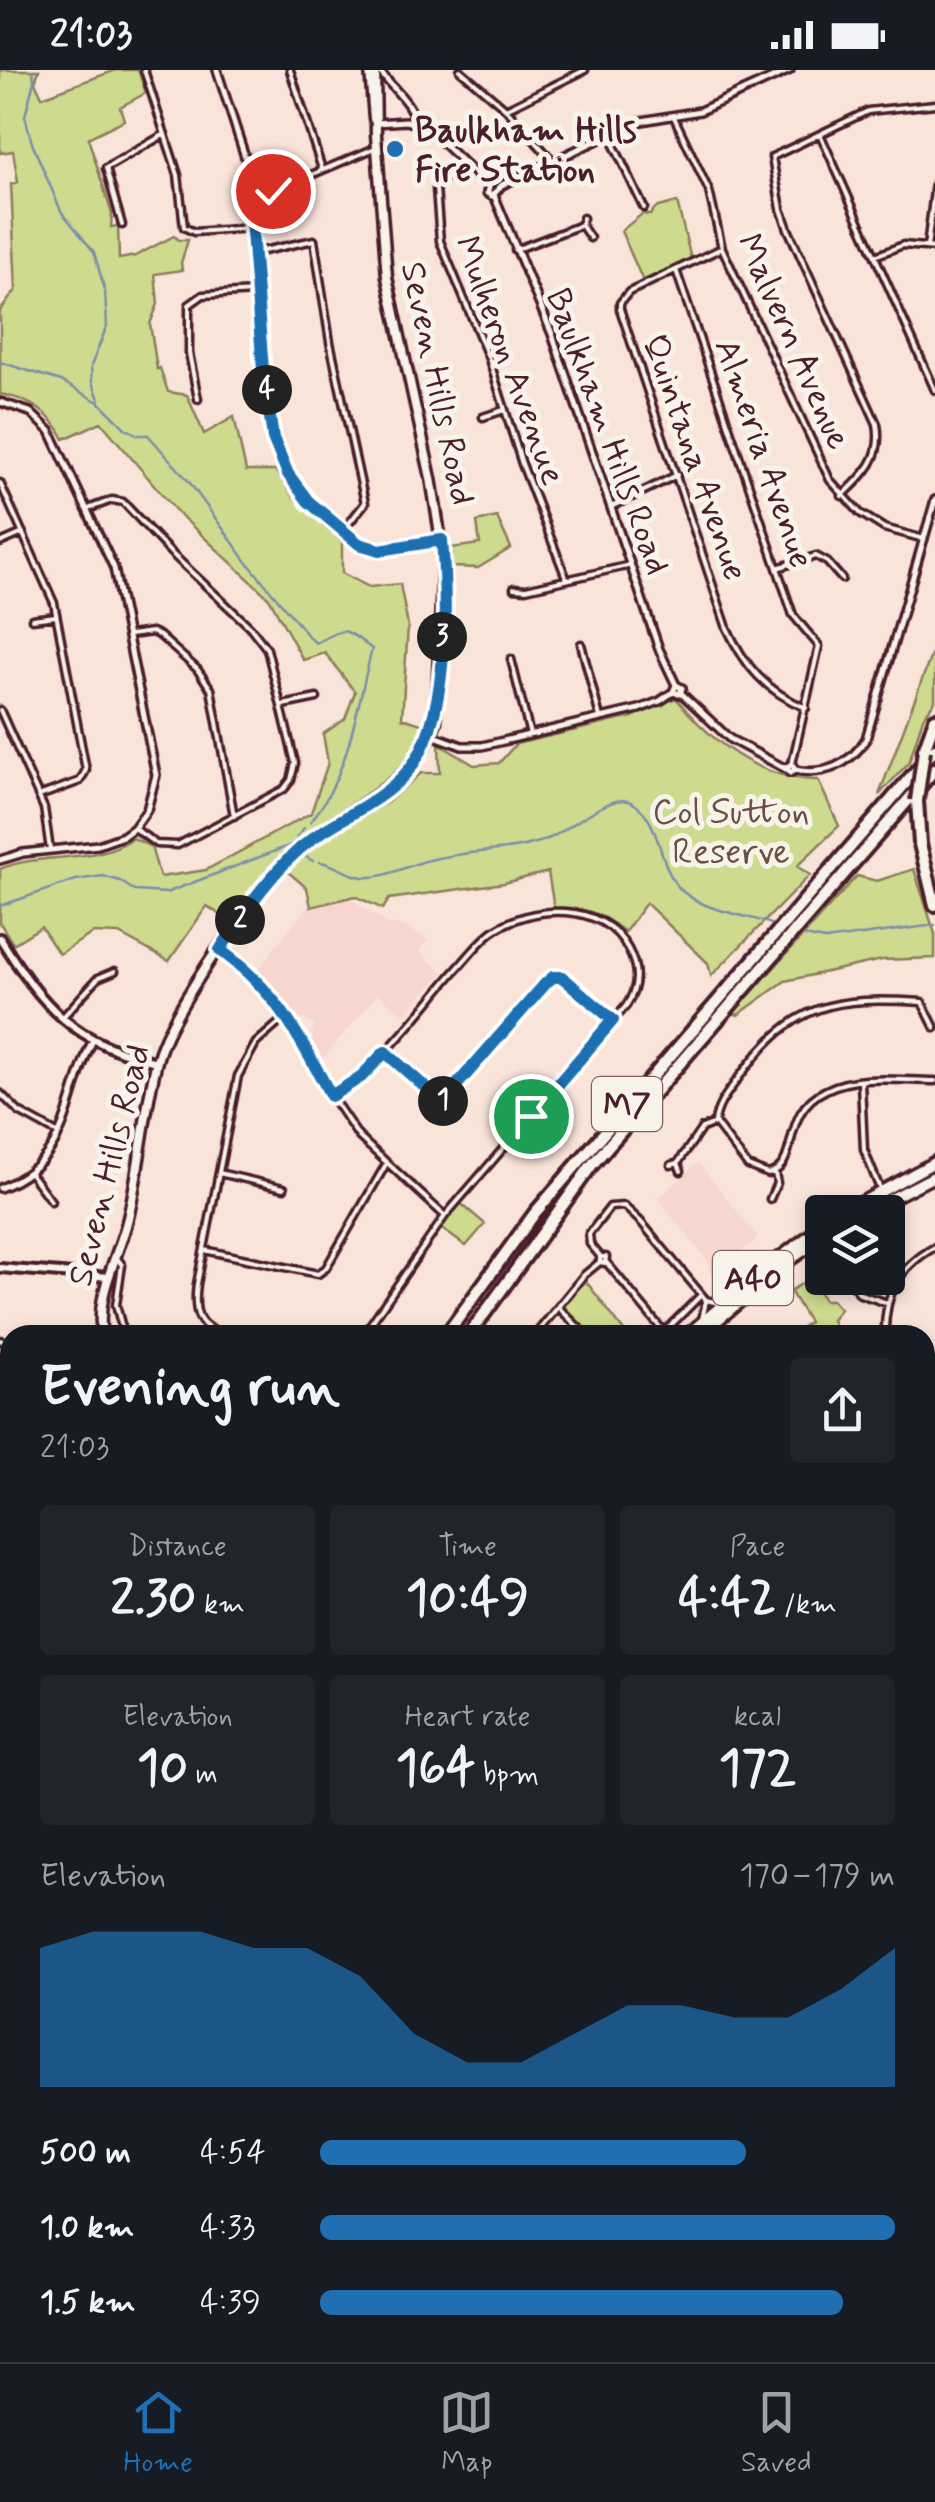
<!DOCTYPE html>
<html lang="en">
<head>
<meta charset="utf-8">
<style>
  body { margin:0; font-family:Mynerve,sans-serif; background:#20242c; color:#f1f3f6; height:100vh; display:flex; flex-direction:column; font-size:38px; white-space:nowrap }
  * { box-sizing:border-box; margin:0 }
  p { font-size:32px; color:#9ea1a6 }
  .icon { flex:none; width:55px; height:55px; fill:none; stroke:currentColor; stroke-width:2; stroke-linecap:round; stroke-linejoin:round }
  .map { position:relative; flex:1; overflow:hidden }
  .side { position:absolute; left:0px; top:1255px; width:935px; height:1038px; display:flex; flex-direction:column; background:#171b24; border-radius:30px 30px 0 0; box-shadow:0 5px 15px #0003 }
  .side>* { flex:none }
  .buttons { position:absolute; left:805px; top:1125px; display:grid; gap:20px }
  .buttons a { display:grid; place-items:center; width:100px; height:100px; border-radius:10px; background:#171b24; box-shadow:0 5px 15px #0003; font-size:50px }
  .pin { position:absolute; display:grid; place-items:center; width:85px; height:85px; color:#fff; margin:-42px; border:5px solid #fff; border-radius:50%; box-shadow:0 2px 10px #0007 }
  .km { position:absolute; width:50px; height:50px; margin:-25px; border-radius:50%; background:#222; color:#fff; font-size:28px; line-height:50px; text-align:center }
  .round { display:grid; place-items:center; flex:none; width:105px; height:105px; border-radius:10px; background:#20242c }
  .overview { display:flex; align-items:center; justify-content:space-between; height:170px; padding:0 40px }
  h1 { font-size:55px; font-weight:700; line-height:75px }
  .figures { display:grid; grid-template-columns:repeat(3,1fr); gap:15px; height:170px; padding:10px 40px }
  .figures div { display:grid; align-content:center; border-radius:10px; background:#20242c; text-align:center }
  .figures b { font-size:50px; font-weight:700 }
  .figures small { font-size:28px; font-weight:400 }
  .figures p { font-size:28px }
  .chart { height:280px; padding:20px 40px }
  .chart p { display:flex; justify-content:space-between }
  .chart svg { width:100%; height:180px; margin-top:10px; fill:#1f6fb2; opacity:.7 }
  ul { padding:0 40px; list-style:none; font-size:32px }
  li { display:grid; grid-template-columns:160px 120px 1fr; align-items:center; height:75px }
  li i { height:25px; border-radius:12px; background:#1f6fb2 }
  .status { display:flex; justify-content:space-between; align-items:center; height:70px; padding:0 50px; background:#171b24; direction:ltr }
  .status svg { height:28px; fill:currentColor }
  .tabs { display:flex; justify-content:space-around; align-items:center; height:140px; border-top:2px solid #363941; background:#171b24; font-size:28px; color:#9ea1a6 }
  .tabs a { display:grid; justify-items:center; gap:5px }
  .tabs .on { color:#1f6fb2 }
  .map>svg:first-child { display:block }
  .built { fill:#f6d6ce }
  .green { fill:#cedb8e; stroke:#8c7d5c; stroke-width:2.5 }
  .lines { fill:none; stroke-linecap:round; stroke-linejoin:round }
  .stream { stroke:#7d8daa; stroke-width:2.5 }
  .minor-casing { stroke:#4a1f2b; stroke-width:11 }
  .tertiary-casing { stroke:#4a1f2b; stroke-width:12 }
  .secondary-casing { stroke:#4a1f2b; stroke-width:14 }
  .primary-casing { stroke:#4a1f2b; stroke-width:15 }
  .trunk-casing { stroke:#4a1f2b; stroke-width:16 }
  .motorway-casing { stroke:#4a1f2b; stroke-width:18 }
  .minor { stroke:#f7f3e8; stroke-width:4 }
  .tertiary { stroke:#f7f3e8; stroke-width:5 }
  .secondary { stroke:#f7f3e8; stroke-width:6 }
  .primary { stroke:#f7f3e8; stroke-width:8 }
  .trunk { stroke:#f7f3e8; stroke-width:9 }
  .motorway { stroke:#f7f3e8; stroke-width:10 }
  .motorway-bridge-casing { stroke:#4a1f2b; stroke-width:18; stroke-linecap:butt }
  .motorway-bridge { stroke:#f7f3e8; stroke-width:10 }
  .route-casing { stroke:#fff; stroke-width:20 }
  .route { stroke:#1f6fb2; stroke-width:12 }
  .poi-dot { fill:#1f6fb2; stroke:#f7f3e8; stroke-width:4 }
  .labels { text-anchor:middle; stroke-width:10; stroke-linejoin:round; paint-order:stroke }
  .shield { fill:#f7f3e8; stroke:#7e5f64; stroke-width:2.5 }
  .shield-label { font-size:32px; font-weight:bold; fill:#4a1f2b }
  .poi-label { font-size:35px; font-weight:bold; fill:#4a1f2b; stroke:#f7f3e8; text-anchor:start }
  .street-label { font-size:35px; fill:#4a1f2b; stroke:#f7f3e8 }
  .park-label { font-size:35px; fill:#6b4e44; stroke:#f7f3e8 }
</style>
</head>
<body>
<div class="status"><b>21:03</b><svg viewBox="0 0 49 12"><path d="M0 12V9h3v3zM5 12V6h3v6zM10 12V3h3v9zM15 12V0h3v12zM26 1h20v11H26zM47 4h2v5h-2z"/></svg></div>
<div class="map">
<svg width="935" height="2292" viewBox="0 0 935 2292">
  <rect width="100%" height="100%" fill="#f9e4da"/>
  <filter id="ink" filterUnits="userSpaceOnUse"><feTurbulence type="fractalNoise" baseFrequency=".01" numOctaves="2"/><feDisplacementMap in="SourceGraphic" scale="20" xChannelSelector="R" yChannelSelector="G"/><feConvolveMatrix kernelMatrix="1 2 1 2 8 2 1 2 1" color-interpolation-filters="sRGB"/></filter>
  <g filter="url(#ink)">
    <path class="built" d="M348,827L386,853L408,858L428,870L419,881L443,903L403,945L378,924L322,989L311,975L314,955L303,948L294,949L256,902L305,839Z
      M698,1092L758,1167L712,1207L708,1191L658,1129Z
      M622,2283L792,2282V2283L789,2292H623L618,2288Z"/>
    <path class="green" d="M0,0H39L35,12L42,27L116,0H138L146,23L120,37L124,50L88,68L112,144L111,157L118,156L119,189L135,186L174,166L179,170H188L181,193L182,200L155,204L158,234L150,254L157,299L160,298L168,322L187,325L204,364L234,347L246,401H276L293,427L342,471V503L369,517L400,514L408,556L402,648L425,655C405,718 338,734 294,773C268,795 250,825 229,851L207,836L169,891L119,864L93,863L59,884L41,857L13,874L0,853V799C42,781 95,795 133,768L151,777L160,807L206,800L311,743L328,693L323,664L345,649L355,622L325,583L303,590L269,528L177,442L101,352L64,369C51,342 29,329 0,324V241L16,220L11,114L18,112L13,81L0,83Z
      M677,132L691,189L643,211L621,161L642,144L650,145L655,138Z
      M497,447L511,478L478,498L452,497L451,478L480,474L477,452Z
      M935,575V631L923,648L909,692L879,725Z
      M676,628C712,673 758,709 818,710L839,756L797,796L810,805L711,906L708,893L646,833L625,862C602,844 584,836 554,838L548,802L504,813L389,829L383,839L355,826L311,837L307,818L287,801L322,770L388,732L421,703H440L439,674L474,695L499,693L516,674L632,647Z
      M914,799L935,864V888L882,890L785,911L738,945L733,943L857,806L877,811Z
      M459,1132L485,1154L466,1176L439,1157Z
      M811,1208L824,1230H832L840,1239L832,1250L839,1265H791L809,1252L790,1221Z
      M585,1210L624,1261L619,1265H590L565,1242L564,1234Z
      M10,1664V1816L5,1819L0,1816V1674Z
      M268,2282L430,2283L435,2292H255Z"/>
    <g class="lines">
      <path class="stream" d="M33,0L34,11L25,46L32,73L61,141L94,182L105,221L107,256L91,296L92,312L100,331
        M0,292L61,311L100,333L125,358L138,365H148L187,409L247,492L309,567L316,573C348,557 341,556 372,579C357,635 349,707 310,752
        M296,773L297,767L304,758
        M303,785L313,791
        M320,792C335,794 347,805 363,807C383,809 404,797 422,792C463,779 513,784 550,768C570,759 611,722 631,732C661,747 658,796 679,818C705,844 747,843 779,857
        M0,836L76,810L103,806L120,811L135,821L166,823L296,773
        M795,864L825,870L935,855
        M0,1804L10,1807
        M394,2282L397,2292"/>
      <g class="minor-casing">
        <path id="minor" d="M144,0L178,105L184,157L194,162L251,158
          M290,0L322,99
          M460,0L506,39L553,91
          M506,39L585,0
          M674,47L709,121L722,178L830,410L860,443L884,458L924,469
          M820,64L935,320
          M609,65L644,138
          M460,91L436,118L440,171L489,289L522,394L567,510
          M249,124L273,121L375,78
          M122,155L106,98L165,64
          M582,156L590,168
          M927,177L935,113
          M722,178L629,222L620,233V239L727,558C745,597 766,621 806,638
          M515,180L581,155L583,148
          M254,183L314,170L330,272L365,433L342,462
          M875,186L903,175L935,178
          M676,200L793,545L819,576L792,694
          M198,329L189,283V235L203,225L255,222
          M483,347L504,340
          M0,413L54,533L86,700L80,711L39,726
          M842,426C865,404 883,388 877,354L788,159L781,139L772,87L868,41L935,34
          M611,437L677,405
          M88,439L112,430L123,432L170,482L250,557L267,579L295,693L291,710L284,719L178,775L156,774L134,758
          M0,473L23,463
          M777,498L816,486L827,492L842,509
          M514,518L526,519L631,495
          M32,549L56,546
          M130,565L152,562L160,566L197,599L211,619L234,746
          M581,574L600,647
          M511,589L530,665
          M283,635L317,628
          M0,640L44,738L50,780
          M220,880L257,909L279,934L331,1026L359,1067L445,1146
          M63,947L98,908L115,901
          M385,982L442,1032L553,907L566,909L613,950
          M861,1012L864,1080L880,1119
          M0,1023L19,1042L57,1063
          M331,1026C382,996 417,945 455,901C467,888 478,873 492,862C531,834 604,831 628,879C639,899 639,917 626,936L445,1146L363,1265
          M715,1053L748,1096L768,1104C802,1095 778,1043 826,1020C856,1004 902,1011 935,1011
          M715,1053C716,1035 730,1020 740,1006C795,931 834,927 922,932L935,958
          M678,1093L702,1058L715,1053
          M671,1095L678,1093L681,1101
          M30,1103L51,1131
          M219,1103L284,1118
          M770,1129L777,1113L775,1103
          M204,1180L318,1204L326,1198L385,1096
          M116,1187L122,1195L116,1235L124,1265
          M601,1187L590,1174L589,1164L610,1137L624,1136L641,1152L706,1230L719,1233
          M606,1192L664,1262
          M851,1212L860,1224L887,1233
          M558,1237L586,1265
          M702,1250L706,1230
          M227,1265C197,1258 193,1243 197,1214L238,1006L256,973L287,946
          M535,1265L584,1205L600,1192V1187H606L605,1193L600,1192
          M661,1265L700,1226
          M885,1265C884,1224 899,1197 935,1177
          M0,1270L10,1275
          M0,1331L10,1318
          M925,1339L935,1353
          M925,1421L935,1414
          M0,1539L10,1527
          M0,1584L10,1601
          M925,1763C934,1743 923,1721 935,1702
          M925,1852L935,1844
          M925,1906L935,1918
          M925,1937L935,1929
          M925,2022L935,2035
          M925,2143L935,2141
          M107,2282L113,2292
          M66,2292L69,2282
          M461,2292L480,2282"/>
      </g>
      <g class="tertiary-casing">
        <path id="tertiary" d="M217,0L247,93L257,256L273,368L283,394L308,431L359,474L380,480L442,470
          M379,0C390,17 412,32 415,52
          M376,53L406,51L425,56L489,117L487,123L492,126L502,115L636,52L700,41L790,0
          M494,125L552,264L659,579L676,615L673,622L680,624L682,618L676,615
          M0,332L30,342L50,361L114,498L156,705L147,740L134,758L123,766L98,775L23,783L0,790
          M681,623L730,669L786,699
          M432,665L462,676H482L639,639L660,631L673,622
          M792,694L795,700L790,703L787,697Z
          M795,700C824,706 850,695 866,669L935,430
          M0,1118C72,1090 63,1029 93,970
          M0,1440L10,1428
          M439,2282L444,2292
          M241,2292L253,2282
          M557,2292L561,2282"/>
      </g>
      <g class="secondary-casing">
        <path id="secondary" d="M0,868C43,937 75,974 157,992
          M0,1198L109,1207
          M925,2211L935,2209
          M925,2223L935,2221
          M794,2292L797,2282
          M805,2292L808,2282"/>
      </g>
      <g class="primary-casing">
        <path id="primary" d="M370,0L374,49
          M102,1265C95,1224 119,1186 128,1148C140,1096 144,1042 157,991C170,941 251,826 289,788C338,740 412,723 436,652L443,483L431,408L387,207L376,65L375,0
          M925,1604L935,1609"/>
      </g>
      <g class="trunk-casing">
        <path id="trunk" d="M844,1142L935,1092
          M865,1142L935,1106
          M687,1265L766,1198L822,1156
          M700,1265L787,1192L822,1168
          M0,1886L10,1879
          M0,1907L10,1900"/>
      </g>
      <g class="motorway-casing">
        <path id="motorway" d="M924,680L935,649
          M917,731L920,774L935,835
          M446,1265L535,1143L935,679
          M469,1265L591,1096L935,699
          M0,2193L10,2163
          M0,2278L10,2247"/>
      </g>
      <use href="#minor" class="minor"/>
      <use href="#tertiary" class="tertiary"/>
      <use href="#secondary" class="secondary"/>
      <use href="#primary" class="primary"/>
      <use href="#trunk" class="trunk"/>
      <use href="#motorway" class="motorway"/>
      <g class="motorway-bridge-casing">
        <path id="motorway-bridge" d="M917,731L924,680"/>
      </g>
      <use href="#motorway-bridge" class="motorway-bridge"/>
    </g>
  </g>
  <g class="lines" filter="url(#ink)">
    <g class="route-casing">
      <path id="route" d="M273,121L249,124L263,300L273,368L288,404L308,431L359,474L380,480L442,470C447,533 450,653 407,702C382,731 344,746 313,768C274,797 246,839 220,880C277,921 299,966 331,1026L361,1007L385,982L442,1032L546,913L553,907H562L613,950L531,1046"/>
    </g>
    <use href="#route" class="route"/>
  </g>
  <circle class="poi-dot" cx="395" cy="79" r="10"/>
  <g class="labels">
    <g class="shield">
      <rect x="592" y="1007" width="70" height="54" rx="8"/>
      <rect x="713" y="1181" width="80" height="54" rx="8"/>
    </g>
    <g class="shield-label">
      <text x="627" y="1045">M7</text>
      <text x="753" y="1219">A40</text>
    </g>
    <g class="poi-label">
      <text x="415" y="71">Baulkham Hills<tspan x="415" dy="40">Fire Station</tspan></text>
    </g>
    <g class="street-label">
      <text transform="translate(795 271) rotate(66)" y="12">Malvern Avenue</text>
      <text transform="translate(511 290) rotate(70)" y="12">Mulheron Avenue</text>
      <text transform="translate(439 313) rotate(78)" y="12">Seven Hills Road</text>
      <text transform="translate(609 361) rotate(70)" y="12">Baulkham Hills Road</text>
      <text transform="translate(765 383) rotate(71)" y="12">Almeria Avenue</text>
      <text transform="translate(696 387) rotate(71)" y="12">Quintana Avenue</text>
      <text transform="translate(108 1095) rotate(-76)" y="12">Seven Hills Road</text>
    </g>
    <g class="park-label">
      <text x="731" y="753">Col Sutton<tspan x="731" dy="40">Reserve</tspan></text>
    </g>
  </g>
</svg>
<div class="buttons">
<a><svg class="icon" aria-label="layers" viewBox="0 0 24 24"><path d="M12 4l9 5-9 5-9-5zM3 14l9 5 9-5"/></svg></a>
</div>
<div class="pin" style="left:531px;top:1046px;background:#1e9e55"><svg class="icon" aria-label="arrive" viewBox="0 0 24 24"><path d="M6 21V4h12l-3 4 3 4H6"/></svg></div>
<div class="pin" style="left:273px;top:121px;background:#d93025"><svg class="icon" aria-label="check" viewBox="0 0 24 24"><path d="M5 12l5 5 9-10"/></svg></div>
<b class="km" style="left:443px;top:1031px">1</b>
<b class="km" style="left:240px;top:850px">2</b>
<b class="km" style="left:442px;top:567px">3</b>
<b class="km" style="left:267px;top:320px">4</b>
<section class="side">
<div class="overview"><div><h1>Evening run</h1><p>21:03</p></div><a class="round"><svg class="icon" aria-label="share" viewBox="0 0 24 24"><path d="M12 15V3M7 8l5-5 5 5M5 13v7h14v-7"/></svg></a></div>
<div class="figures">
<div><p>Distance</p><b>2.30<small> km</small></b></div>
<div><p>Time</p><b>10:49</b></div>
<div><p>Pace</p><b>4:42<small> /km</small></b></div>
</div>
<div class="figures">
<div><p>Elevation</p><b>10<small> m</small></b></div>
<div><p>Heart rate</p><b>164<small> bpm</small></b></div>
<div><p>kcal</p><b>172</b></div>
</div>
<div class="chart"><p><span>Elevation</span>170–179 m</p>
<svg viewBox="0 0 160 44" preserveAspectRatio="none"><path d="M0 44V10L10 6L20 6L30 6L40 10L50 10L60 17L70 31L80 38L90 38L100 31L110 24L120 24L130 27L140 27L150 20L160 10V44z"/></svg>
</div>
<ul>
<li><b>500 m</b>4:54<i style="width:74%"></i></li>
<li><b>1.0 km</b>4:33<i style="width:100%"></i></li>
<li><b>1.5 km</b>4:39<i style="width:91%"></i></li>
</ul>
</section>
</div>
<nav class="tabs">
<a class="on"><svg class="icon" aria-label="home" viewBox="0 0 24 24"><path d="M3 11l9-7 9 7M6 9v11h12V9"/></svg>Home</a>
<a><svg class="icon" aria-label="map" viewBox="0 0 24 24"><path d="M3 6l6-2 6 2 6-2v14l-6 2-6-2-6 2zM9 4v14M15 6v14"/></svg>Map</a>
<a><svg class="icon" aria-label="saved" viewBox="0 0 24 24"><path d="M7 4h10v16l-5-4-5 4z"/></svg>Saved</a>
</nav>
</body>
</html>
